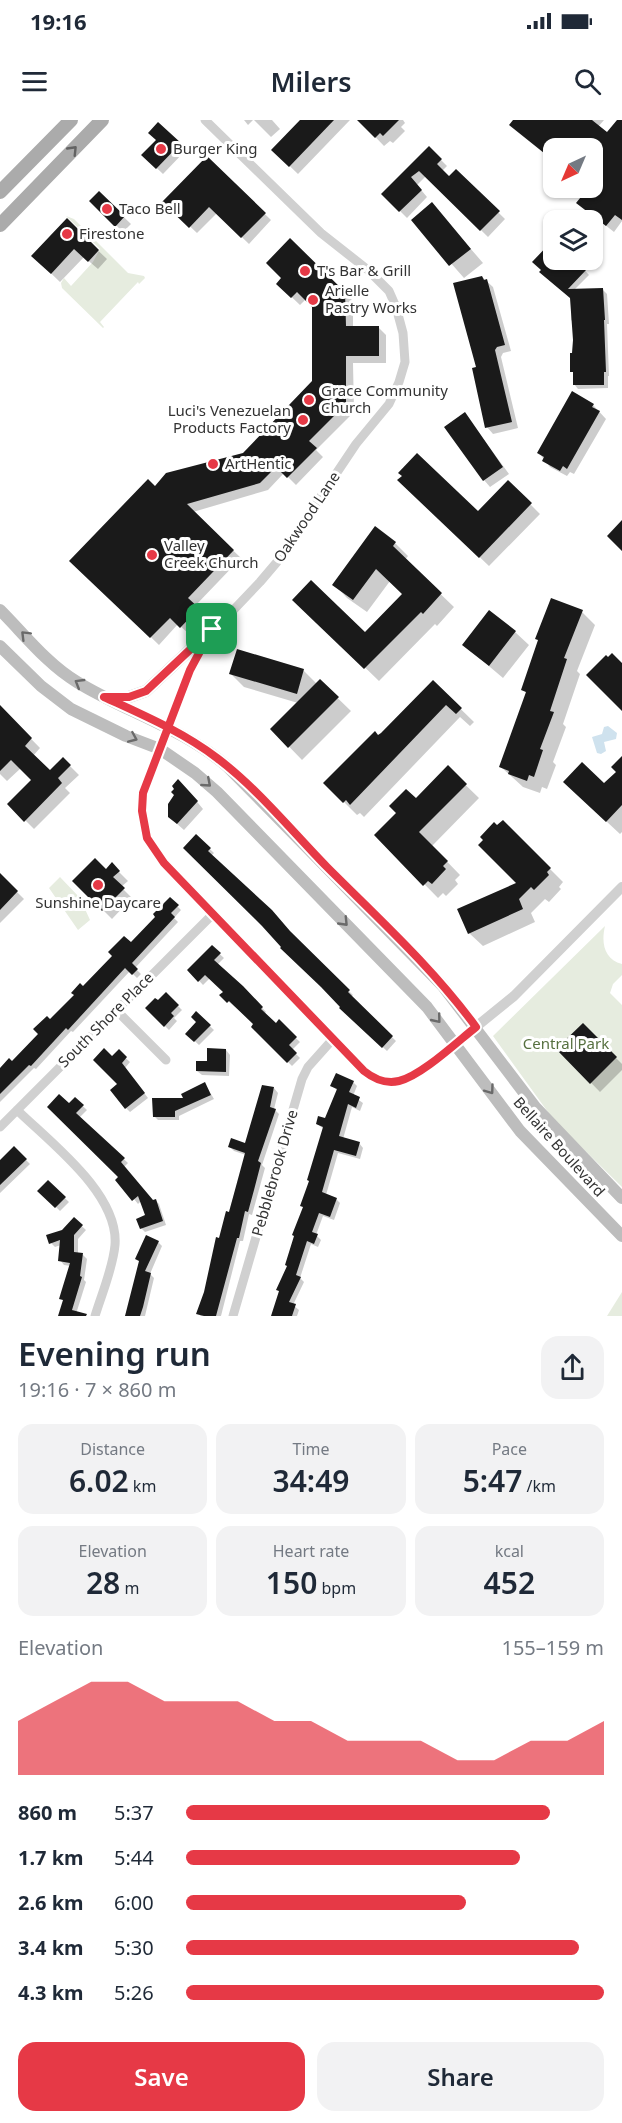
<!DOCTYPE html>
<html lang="en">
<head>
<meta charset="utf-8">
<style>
  body { margin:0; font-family:"Noto Sans",sans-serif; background:#f2f2f3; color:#1f2937; height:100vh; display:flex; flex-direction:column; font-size:22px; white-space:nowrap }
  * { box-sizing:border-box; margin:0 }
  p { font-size:20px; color:#747a83 }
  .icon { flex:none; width:33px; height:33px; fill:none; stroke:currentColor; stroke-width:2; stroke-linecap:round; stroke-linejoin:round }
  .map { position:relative; height:1196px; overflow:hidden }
  .drawer { display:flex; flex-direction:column; background:#fff; flex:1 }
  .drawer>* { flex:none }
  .needle { width:39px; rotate:224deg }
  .fabs { position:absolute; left:543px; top:18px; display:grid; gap:12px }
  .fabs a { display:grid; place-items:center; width:60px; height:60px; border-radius:12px; background:#fff; box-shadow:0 2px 4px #0004; font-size:30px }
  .pin { position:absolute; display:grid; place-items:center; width:51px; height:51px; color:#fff; margin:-26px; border-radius:12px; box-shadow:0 3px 9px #0006 }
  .round { display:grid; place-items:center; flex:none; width:63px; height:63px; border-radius:18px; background:#f2f2f3 }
  .summary { display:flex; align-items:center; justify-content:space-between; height:102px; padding:0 18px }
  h1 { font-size:33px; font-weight:600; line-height:45px }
  .metrics { display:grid; grid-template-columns:repeat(3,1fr); gap:9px; height:102px; padding:6px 18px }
  .metrics div { display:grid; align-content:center; border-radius:15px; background:#f2f2f3; text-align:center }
  .metrics b { font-size:30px; font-weight:600 }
  .metrics small { font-size:16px; font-weight:400 }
  .metrics p { font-size:16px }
  .chart { height:168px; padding:12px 18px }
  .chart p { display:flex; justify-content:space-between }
  .chart svg { width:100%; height:108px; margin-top:6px; fill:#e63946; opacity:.7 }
  .button { display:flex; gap:12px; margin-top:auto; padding:12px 18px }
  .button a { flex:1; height:69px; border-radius:18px; background:#e63946; color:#fff; font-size:24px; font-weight:600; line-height:69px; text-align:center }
  .button a+a { background:#f2f2f3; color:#1f2937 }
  ul { padding:0 18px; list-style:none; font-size:20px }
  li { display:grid; grid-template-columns:96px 72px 1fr; align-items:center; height:45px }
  li i { height:15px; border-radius:8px; background:#e63946 }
  .status { display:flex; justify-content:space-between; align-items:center; height:42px; padding:0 30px; background:#fff; direction:ltr }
  .status svg { height:16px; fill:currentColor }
  header { display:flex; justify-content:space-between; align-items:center; height:78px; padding:0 18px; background:#fff; font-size:27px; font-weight:600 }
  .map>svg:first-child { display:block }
  .green { fill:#e6ecdf }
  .water { fill:#cfe2ee }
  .shadow { fill:#0003 }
  .building { fill:#1a1a1a }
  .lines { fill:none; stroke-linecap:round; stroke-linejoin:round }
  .minor { stroke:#d0d0d0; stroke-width:9 }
  .tertiary { stroke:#d0d0d0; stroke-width:10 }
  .secondary { stroke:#bdbdbd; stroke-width:12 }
  .primary { stroke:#ababab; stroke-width:14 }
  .oneway { stroke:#636363 }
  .oneway2 { stroke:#6a6a6a }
  .route-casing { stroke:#fff; stroke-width:12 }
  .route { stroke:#e63946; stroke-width:8 }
  .poi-dot { fill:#e63946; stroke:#fff; stroke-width:2 }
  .labels { text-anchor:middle; stroke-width:6; stroke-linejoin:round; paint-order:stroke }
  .poi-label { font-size:15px; fill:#333; stroke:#fff; text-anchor:start }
  .street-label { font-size:15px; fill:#333; stroke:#fff }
  .park-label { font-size:15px; fill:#56703f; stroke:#fff }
</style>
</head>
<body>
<div class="status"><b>19:16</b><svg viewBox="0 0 49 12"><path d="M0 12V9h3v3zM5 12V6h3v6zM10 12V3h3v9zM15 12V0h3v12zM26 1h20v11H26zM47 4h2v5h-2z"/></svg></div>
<header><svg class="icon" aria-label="menu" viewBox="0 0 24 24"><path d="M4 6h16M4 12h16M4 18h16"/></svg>Milers<svg class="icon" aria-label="search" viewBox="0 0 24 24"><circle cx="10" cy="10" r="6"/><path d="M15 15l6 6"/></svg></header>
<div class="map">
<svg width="622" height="1196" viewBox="0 0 622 1196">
  <rect width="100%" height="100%" fill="#fff"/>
  <path class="green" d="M66,96L74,99L128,153L144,156L145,158L139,164L138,162L100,202L104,207L103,208L62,168L61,163L64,158L71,166L93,142L100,129Z
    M60,757L80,778L90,800L78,810L49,768Z
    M605,806C601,823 604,839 622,844V855L613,864L610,873L622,885V1067L553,999L493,916Z
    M622,1172V1196H607Z"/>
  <path class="water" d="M608,606L617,613L616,619L604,622L606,631L601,634L597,633L592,617L602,614L604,607Z"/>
  <path class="shadow" d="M244,0H253L248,5Z
    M254,0H272L280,9L271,17Z
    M301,0H350L298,54L273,30Z
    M359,0H403L405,3L401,7L405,11L393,23L390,21L384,26Z
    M515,0H604L598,7L607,14L619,0H622V101L614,112L585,89L586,73L580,68H592V28H554V41L511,5Z
    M158,4L186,30L163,54L143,35L158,20Z
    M429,28L447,46L442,51L449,58L456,51L505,99L488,117L426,56L417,65L427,77L407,98L383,74Z
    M207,38L271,100L249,124L217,93L197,113L164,82Z
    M99,73L131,104L123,112L91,81Z
    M432,84L483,143L464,158L413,100Z
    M67,101L107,139L98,149L84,137L60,162L33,136Z
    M290,120L353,181V207H378L386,215V243H353L354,292L316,330L323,337L296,365L284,353L268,370L193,392L241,438L195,486L205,497L189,514L178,504L159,525L71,440L155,368L244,334L314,262L313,186L306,179L300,185L278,164L283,158Z
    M554,140H575L589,155L574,170H603L607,174L609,204H607L609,256H608V268L578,269L574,264V202L571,200V178Z
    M482,157L493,167L511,231L503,233L501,237L518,308L493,314L487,307Z
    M573,273L593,285L606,299L574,354L570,352L567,356L550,347L539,333Z
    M465,294L509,354L490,367L484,360Z
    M508,362L540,394L489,446L409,370L478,393Z
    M395,423L408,436L405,440L454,487L437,506L435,504L379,561L295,480L365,514L404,474L390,461L367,492L347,478L334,464Z
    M490,492L515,512L529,525L503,558L464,525Z
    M582,492L595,505L577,551L580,554L563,604L566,607L553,642L556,645L547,669L542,667L540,673L523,667L501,647L527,574L523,569Z
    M303,550L317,564L320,561L351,591L302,640L272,609L298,583L244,567L231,554Z
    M433,562L474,602L470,606L460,597L364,697L360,693L357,695L325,663L378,617Z
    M0,587L40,628L33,636L50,652L63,639L79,655L65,668L70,673L34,709L9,684L33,660L21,648L7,661L0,654Z
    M622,638V712L620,714L578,675L604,665L618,652Z
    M448,648L479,678L432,726L460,755L455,760L458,764L446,776L443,773L438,778L376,715L398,693L416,680Z
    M185,667L203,689L184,710L176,703Z
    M503,702L563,762L559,767L561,769L549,782L545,779L531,793L535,802L483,826L469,813L519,763L497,707Z
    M196,716L214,733L211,736L271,791L293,817L353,875L351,877L396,921L387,931L341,888L343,887L282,828L284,827L185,728Z
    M112,745L128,761L121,767L132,778L112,799L74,761L106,751Z
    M0,755L24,779L0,803Z
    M170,779L181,790L174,798L178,802L135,848L141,854L137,858L130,851L73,912L71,911L36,949L34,948L0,982V950L12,943L83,868L131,824L158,797Z
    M212,827L224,838L217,845L247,872L266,892L264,894L276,906L279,902L300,922L292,930L300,938L292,946L253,907L255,904L221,875L225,872L210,858L203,865L189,850Z
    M166,874L182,890L174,898L177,901L169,910L147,888L158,882Z
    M196,893L214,910L199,925L187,914L198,902Z
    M583,905L622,944V950L600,972L558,929Z
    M226,930L230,935L229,956L202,955L197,951Z
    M119,932L130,942L125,948L148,978L130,992L126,988L112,939Z
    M353,962L357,966L353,976L363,983L360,991L352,987L343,1019L359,1023L363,1028L360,1039L338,1033L326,1075L336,1079L340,1083L334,1100L323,1096L316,1115L321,1120L318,1127L311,1124L300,1158L304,1162L293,1185L299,1190L297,1196H272L280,1172L277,1169L288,1146L304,1088L324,1009L317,1004L326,1000L338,971L332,966Z
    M205,964L214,979L179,996V1000H158L154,996L185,979Z
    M274,968L278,973L274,989L279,994L262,1045L265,1048L252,1095L249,1094L243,1121H240L221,1196H201L198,1194L246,1035L234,1031L230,1027L246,1025Z
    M75,979L87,990L79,998L128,1043L124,1047L153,1081L155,1080L159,1084L166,1105L145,1112L141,1108L147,1096L142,1080L138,1084L134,1079L120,1057L69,985Z
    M14,1028L30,1044L0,1073V1046Z
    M48,1062L69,1082L60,1091L40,1071Z
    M74,1099L86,1110L78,1119V1134L83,1135L87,1139L84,1160L86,1162L76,1194L78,1196L61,1178L71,1146L64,1145L60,1140L61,1125L55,1127L51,1123Z
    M158,1122L162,1126L150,1154L154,1158L145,1196H126L132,1177Z"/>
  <path class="building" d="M300,0H334L289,47L271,30Z
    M357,0H399L383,16L380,13L375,18Z
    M513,0H592L607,12L617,0H622V100L615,95L606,106L576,83L585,72L579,68H592V28H554V41L509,5Z
    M158,2L181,23L156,49L141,35L156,20L148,13Z
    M429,26L442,39L437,44L449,56L456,49L500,91L480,111L419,51L411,57L422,70L399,92L381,74Z
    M207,36L266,93L241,118L209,87L189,108L162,82Z
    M99,71L125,96L115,107L89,81Z
    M432,82L471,129L449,146L411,100Z
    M67,98L99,130L88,142L74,129L51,154L31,136Z
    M290,118L345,172L346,206H379V236H346V284L309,321L317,328L287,358L276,347L260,363L187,384L234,430L188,478L199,488L180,508L170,498L150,518L69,441L148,359L155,366L166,353L243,333L312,261V187L297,172L291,178L276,164L281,158L266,143Z
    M554,119V140H575L586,150L568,169L603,168L605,200H604L606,252H604V265H573V252H570V233H572L573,220L570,178L539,152L541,150L532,142Z
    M482,156L484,160L487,159L505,225L497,227L495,230L512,302L485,308L472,248L476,247L453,163Z
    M572,271L594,284L592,287L600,291L567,349L563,346L560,351L542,341L544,337L537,333Z
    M465,292L503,347L483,361L444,307Z
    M417,333L478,391L508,360L532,383L479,438L397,360L402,356L398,353Z
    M622,400V431L607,416Z
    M375,406L396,422L393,426L442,473L423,494L421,492L364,549L292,480L311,460L365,512L402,474L376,449L353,480L332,465Z
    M551,478L583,490L564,538L567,539L550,591L554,592L540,629L543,630L534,657L529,655L527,661L508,654L509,651L499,647L526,572L521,570L538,520L535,519Z
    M489,490L516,511L489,546L462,525Z
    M237,529L304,549L297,574L229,554Z
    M612,533L622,543V591L586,555L606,535L608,537Z
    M320,559L339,577L288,628L270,609Z
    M433,560L462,588L456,594L446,585L350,685L346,680L343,683L323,663L375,611L378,615L381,613Z
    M0,585L32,618L25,626L50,650L63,637L71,645L58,658L62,663L24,702L7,684L31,660L11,640L0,651Z
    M622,636V685L606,702L563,662L582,642L604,663L616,652L611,647Z
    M448,645L467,664L419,712L448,741L443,746L446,749L432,764L428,761L423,766L374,715L396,693L389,686L406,669L416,678Z
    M178,659L198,681L177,704L168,697V684L174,675L171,672L174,669L172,666Z
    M503,700L551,748L547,752L549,755L534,770L531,767L519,779L523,789L468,814L457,789L516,763L478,725L483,720L480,717L494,702L497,705Z
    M196,714L211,728L208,731L272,790L290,811L350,870L348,872L393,916L382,928L339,888L340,887L321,867L280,828L281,827L262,806L183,728Z
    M95,738L106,749L112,742L120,751L113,757L125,768L102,791L72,761Z
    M0,753L18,771L0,790Z
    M170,777L179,785L171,793L175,797L132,843L138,849L132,855L125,848L68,910L66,908L31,946L29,945L0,974V948L9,938L12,941L38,914L33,909L47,896L50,899L74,875L71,873L80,863L83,866L112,836L108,832L124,816L131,822L155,797L153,794Z
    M212,825L221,833L214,840L243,866L263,887L261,889L276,903L279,899L297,917L289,925L297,933L287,943L251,907L253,904L229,881L227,883L219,875L223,872L205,855L198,862L187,850Z
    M166,872L179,885L171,893L174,896L164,907L145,888L155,878L158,880Z
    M196,891L211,905L194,922L185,914L196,902L191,897Z
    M583,903L617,937L590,964L556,929Z
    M104,928L112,936L119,929L127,937L122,943L145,973L125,989L110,970L117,964L93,940Z
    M207,928L226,929V952L196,951V941H207Z
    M336,953L354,961L349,972L360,977L356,988L348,984L339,1016L360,1022L356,1036L334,1030L322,1072L337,1078L330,1097L319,1093L312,1112L318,1114L314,1124L307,1121L296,1155L301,1157L289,1182L296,1184L292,1196H271L279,1171L276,1170L287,1146L285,1145L294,1116L292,1115L303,1087L300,1086L309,1061L307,1060L323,1007L316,1004L318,996L325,998L337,969L330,966Z
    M205,962L211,975L175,991V997H153L152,978H183L181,974Z
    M262,965L274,967L270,987L276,989L258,1041L261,1043L254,1070L248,1092L245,1091L239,1118H237L216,1196H204L196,1194L204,1172L216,1117L219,1118L226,1091L229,1092L245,1033L228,1027L231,1018L245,1023Z
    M59,974L69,983L75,977L84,985L76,993L125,1038L121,1042L153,1080L156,1079L163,1101L140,1109L136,1099L145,1095L138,1076L132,1081L115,1060L118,1057L47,987Z
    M14,1026L27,1039L0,1065V1040Z
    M48,1060L66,1077L55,1088L37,1071Z
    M74,1097L83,1105L74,1115V1132L83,1133L80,1156L82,1157L72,1190L87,1194L86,1196H58L63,1180L59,1179L70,1143L58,1141L60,1120L49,1124L46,1115L62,1110Z
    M146,1115L159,1121L145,1151L151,1153L143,1187L140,1196H125L139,1141L135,1139Z"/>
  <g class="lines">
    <path class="minor" d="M205,0L321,113L368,150L389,171L396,187L403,213L405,242L399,262L389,284L356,324L277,442L260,462L222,502L212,509L190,550L143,673C141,705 144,718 164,743L371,957C403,973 432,941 456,923
      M116,890L166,940
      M17,990C51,1023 119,1074 115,1125C113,1148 102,1173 95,1196
      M0,1007L213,794
      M233,1196L302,959L308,947L333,919"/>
    <path class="tertiary" d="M456,923L514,876L622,767"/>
    <path class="secondary" d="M0,490C24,514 47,544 77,562C126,592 183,608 228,647L443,866L535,987L622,1078
      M0,526L41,566L71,589L126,616L160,629L195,653L217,672L427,887L520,1011L622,1116
      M107,577H129L146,571L212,509"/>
    <path class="primary" d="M0,72L71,0
      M0,105L102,0"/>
  </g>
  <defs><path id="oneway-chevron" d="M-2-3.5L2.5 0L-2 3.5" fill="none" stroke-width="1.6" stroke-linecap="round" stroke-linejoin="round" transform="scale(1.5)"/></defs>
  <use class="oneway" href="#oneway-chevron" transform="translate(73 30) rotate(-46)"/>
  <g class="oneway2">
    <use href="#oneway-chevron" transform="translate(25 515) rotate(-135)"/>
    <use href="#oneway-chevron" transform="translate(79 563) rotate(-149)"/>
    <use href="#oneway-chevron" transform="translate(133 618) rotate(23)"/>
    <use href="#oneway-chevron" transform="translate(207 663) rotate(41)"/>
    <use href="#oneway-chevron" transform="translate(344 802) rotate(46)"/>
    <use href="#oneway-chevron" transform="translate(437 899) rotate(51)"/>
    <use href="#oneway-chevron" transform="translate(490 970) rotate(54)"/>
  </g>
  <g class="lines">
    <g class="route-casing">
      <path id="route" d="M212,509L190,550L143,673L142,691L147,718L164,743L364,951C374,959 386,964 399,961C421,956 457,922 476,907C433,848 378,798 327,747C291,710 257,668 217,638C183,612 143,595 104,577H129L146,571L212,509"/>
    </g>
    <use href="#route" class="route"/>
  </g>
  <g class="poi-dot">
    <circle cx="161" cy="29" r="6"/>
    <circle cx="107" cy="89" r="6"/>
    <circle cx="67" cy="114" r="6"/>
    <circle cx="305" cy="151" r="6"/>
    <circle cx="313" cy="180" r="6"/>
    <circle cx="309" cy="280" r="6"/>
    <circle cx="303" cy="300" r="6"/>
    <circle cx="213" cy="344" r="6"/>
    <circle cx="152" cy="435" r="6"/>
    <circle cx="98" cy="765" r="6"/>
  </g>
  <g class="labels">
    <g class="poi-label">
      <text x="173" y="34">Burger King</text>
      <text x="119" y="94">Taco Bell</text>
      <text x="79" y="119">Firestone</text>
      <text x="317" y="156">T's Bar &amp; Grill</text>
      <text x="325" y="176">Arielle<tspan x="325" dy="17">Pastry Works</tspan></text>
      <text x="321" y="276">Grace Community<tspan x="321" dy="17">Church</tspan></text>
      <text x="291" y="296" text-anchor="end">Luci's Venezuelan<tspan x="291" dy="17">Products Factory</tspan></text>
      <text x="225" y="349">ArtHentic</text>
      <text x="164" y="431">Valley<tspan x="164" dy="17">Creek Church</tspan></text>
      <text x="98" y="788" text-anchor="middle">Sunshine Daycare</text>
    </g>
    <g class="street-label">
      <text transform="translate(307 397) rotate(-56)" y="5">Oakwood Lane</text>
      <text transform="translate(106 900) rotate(-45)" y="5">South Shore Place</text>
      <text transform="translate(559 1027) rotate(48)" y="5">Bellaire Boulevard</text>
      <text transform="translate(275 1053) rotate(-74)" y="5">Pebblebrook Drive</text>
    </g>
    <g class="park-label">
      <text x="566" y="929">Central Park</text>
    </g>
  </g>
</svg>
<div class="fabs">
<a><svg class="needle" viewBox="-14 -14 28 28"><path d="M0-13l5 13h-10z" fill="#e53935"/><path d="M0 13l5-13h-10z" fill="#747a83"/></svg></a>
<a><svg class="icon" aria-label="layers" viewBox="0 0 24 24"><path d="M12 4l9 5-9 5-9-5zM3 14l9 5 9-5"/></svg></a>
</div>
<div class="pin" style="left:212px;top:509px;background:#1e9e55"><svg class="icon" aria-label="arrive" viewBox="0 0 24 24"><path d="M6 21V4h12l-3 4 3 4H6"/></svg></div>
</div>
<section class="drawer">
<div class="summary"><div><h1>Evening run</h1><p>19:16 · 7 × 860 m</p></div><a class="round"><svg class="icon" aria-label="share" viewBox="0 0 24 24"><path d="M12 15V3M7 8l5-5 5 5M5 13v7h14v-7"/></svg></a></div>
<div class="metrics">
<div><p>Distance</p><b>6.02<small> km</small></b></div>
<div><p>Time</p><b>34:49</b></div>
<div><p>Pace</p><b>5:47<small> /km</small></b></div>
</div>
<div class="metrics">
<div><p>Elevation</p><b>28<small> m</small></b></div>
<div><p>Heart rate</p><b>150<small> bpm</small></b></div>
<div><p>kcal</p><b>452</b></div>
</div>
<div class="chart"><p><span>Elevation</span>155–159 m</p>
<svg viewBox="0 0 160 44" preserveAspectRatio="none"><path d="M0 44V22L10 14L20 6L30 6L40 14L50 14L60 14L70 22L80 22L90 30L100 30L110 30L120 38L130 38L140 30L150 30L160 22V44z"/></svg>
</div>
<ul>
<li><b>860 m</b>5:37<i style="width:87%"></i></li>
<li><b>1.7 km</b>5:44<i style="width:80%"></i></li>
<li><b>2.6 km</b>6:00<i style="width:67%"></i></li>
<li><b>3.4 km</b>5:30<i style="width:94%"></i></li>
<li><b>4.3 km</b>5:26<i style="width:100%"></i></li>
</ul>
<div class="button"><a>Save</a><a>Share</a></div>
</section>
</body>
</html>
